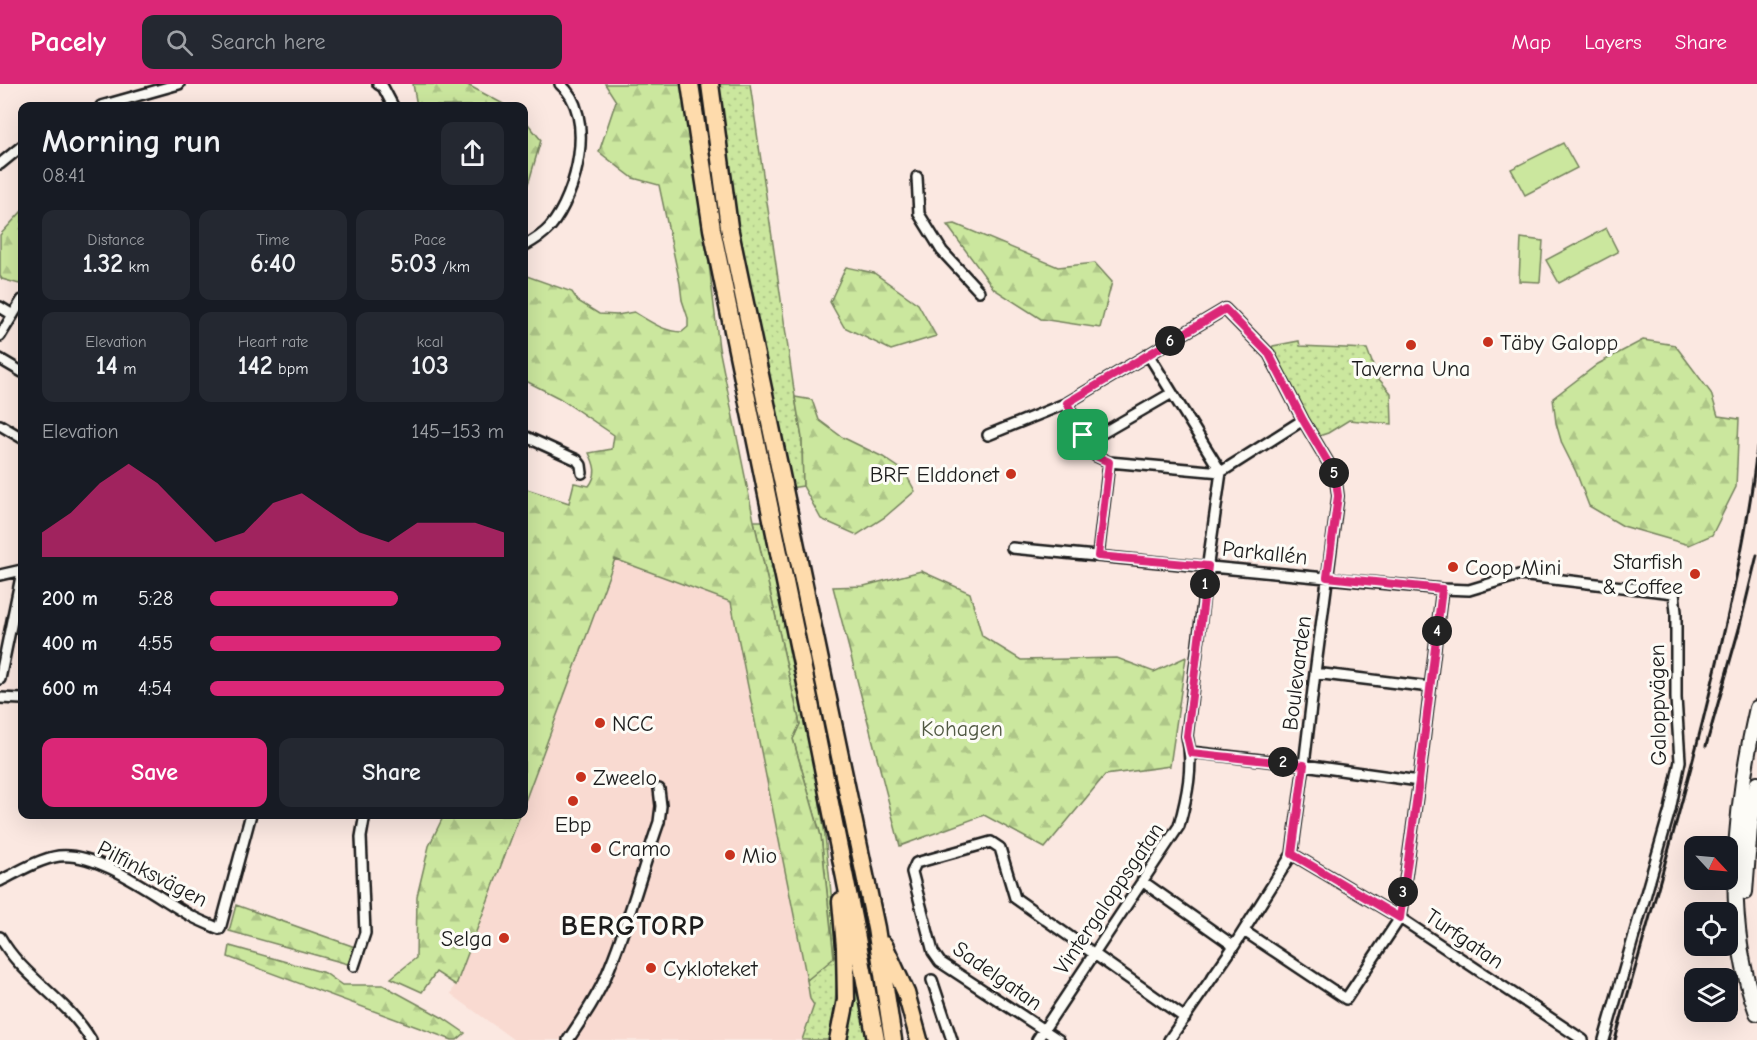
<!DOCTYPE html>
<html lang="en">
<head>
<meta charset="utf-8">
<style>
  body { margin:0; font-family:"Comic Neue",sans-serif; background:#242831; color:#f1f3f6; height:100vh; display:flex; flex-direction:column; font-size:22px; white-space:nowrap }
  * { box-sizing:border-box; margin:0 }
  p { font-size:20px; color:#9ea1a6 }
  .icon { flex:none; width:33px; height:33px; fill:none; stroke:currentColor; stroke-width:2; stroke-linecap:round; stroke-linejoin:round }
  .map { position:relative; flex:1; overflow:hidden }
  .sheet { position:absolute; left:18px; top:18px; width:510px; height:717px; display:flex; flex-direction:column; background:#171b24; border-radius:12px; box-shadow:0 6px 24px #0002 }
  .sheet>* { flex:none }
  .needle { width:39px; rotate:116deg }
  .controls { position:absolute; left:1684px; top:752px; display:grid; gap:12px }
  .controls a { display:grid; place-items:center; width:54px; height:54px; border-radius:12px; background:#171b24; box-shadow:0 6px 24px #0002; font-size:30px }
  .pin { position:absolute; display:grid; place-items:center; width:51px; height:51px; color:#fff; margin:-26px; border-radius:12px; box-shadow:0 3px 9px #0006 }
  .km { position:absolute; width:30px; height:30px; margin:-15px; border-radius:50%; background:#222; color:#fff; font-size:16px; line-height:30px; text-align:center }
  .round { display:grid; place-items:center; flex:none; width:63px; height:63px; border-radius:12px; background:#242831 }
  .head { display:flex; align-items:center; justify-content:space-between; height:102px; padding:0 24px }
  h1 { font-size:33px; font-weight:700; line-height:45px }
  .metrics { display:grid; grid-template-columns:repeat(3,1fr); gap:9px; height:102px; padding:6px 24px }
  .metrics div { display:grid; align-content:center; border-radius:12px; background:#242831; text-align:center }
  .metrics b { font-size:26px; font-weight:700 }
  .metrics small { font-size:16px; font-weight:400 }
  .metrics p { font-size:16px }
  .chart { height:168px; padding:12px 24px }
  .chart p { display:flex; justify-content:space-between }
  .chart svg { width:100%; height:108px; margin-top:6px; fill:#db2777; opacity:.7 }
  .action { display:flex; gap:12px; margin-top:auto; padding:12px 24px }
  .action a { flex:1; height:69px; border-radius:12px; background:#db2777; color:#fff; font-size:24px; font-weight:700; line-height:69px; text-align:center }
  .action a+a { background:#242831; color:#f1f3f6 }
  ul { padding:0 24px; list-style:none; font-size:20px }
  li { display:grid; grid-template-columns:96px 72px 1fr; align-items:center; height:45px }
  li i { height:15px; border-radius:8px; background:#db2777 }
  header { display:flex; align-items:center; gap:36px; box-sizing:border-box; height:84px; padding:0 30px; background:#db2777; color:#fff }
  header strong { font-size:28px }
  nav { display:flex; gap:33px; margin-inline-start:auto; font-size:21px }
  .search { width:420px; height:54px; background:#242831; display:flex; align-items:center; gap:15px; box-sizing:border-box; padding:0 21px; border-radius:12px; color:#9ea1a6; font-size:22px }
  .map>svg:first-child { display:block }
  .built { fill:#f9dad1 }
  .grass { fill:url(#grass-dots); stroke:#74825d; stroke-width:1.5 }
  .forest { fill:url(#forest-firs); stroke:#74825d; stroke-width:1.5 }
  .garden { fill:#cbe79e; stroke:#74825d; stroke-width:1.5 }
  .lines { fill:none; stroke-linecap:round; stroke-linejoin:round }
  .street-casing { stroke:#1c1c1c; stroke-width:14 }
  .secondary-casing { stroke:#1c1c1c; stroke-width:18 }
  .highway-casing { stroke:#1c1c1c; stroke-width:21 }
  .street { stroke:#fdfcf7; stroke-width:9 }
  .secondary { stroke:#fdfcf7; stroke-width:14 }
  .highway { stroke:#fedbac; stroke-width:16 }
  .rail { stroke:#1c1c1c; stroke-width:3 }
  .route-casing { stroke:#fff; stroke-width:12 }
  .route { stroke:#db2777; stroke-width:8 }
  .poi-dot { fill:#c8321e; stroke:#fdfcf7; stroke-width:2 }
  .labels { text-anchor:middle; stroke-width:6; stroke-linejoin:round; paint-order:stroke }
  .poi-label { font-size:22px; fill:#1c1c1c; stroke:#fdfcf7; text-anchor:start }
  .street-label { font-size:22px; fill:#1c1c1c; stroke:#fdfcf7 }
  .park-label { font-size:22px; fill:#515943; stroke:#fdfcf7 }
  .district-label { font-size:28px; font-weight:bold; letter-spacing:1.5px; fill:#1c1c1c; stroke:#fdfcf7 }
</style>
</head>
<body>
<header>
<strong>Pacely</strong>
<div class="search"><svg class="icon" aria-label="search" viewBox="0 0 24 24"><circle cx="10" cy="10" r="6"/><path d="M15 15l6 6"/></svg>Search here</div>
<nav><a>Map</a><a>Layers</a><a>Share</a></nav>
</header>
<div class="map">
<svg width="1757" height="956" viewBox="0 0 1757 956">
  <defs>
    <pattern id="grass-dots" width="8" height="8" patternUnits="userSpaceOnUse" patternTransform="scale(1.5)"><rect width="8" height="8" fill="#cbe79e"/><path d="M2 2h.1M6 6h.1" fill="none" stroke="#aec688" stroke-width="1.8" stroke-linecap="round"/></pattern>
    <pattern id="forest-firs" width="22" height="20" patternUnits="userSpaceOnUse" patternTransform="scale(1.5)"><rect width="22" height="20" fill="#cbe79e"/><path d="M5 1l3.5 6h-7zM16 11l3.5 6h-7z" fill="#aec688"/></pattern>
  </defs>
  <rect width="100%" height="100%" fill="#fbe8e1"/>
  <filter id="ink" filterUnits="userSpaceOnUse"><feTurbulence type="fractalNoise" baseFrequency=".0167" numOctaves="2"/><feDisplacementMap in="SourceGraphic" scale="12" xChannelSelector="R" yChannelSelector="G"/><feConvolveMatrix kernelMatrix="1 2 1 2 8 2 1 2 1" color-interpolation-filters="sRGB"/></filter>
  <g filter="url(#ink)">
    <path class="built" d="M615,474L731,518L807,896L810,915L814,921L802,956H514L451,910L520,731L524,730V720Z"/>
    <path class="grass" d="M716,0H750L795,313L802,354L803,402L790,404L731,112Z
      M1299,257L1300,262L1367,265L1378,294L1391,309L1392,340L1349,336L1328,349L1313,354L1269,270L1273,262Z
      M754,437H765L815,688L825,751L838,876L835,922L829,956H802L814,921L810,915L807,896L834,873L821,752L793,655L800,640Z
      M854,878L868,956H844Z"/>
    <path class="forest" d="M413,0H466L507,22H417Z
      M605,0H683L693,45L719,264L754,437L800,640L793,655L821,752L834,874L807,896L731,518L615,475L524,720V404L569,419L574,399L589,402C598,390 595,381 589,369L612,365L614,351L559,314L524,296V191L572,208L578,217L599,230L617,231L634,228C649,237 664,248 682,248L688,243V234L682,216L680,199L659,101L633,94L599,68L616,17Z
      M524,35L541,56L530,94L524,111Z
      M22,127V196L19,200L2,195L0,192V151Z
      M955,140L1058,183L1095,179L1112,198L1100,244L1041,235L994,205L947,141Z
      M846,183L874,189L918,220L936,252L891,266L844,243L830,218Z
      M1643,256L1675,261L1711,309L1718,332L1739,335L1736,403L1712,451L1689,461L1623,442L1589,422L1576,388L1562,360L1556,339L1553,314L1598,280Z
      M795,313L812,316L819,336L842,353L883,373L904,387L915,407L885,433L857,451L821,435L803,402L802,354Z
      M921,487L970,509L982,552L1021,576L1117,574L1154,588L1186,573L1170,682L1105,691L1045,764L984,731L900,762L833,503L864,502Z
      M444,731H520L456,901L436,888L422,908L391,894L416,874L417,812L429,762Z
      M236,821L355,863L348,880L229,847Z
      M230,862L325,889L342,901H383L443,934L465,949L457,956H452L228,873Z"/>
    <path class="garden" d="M1563,59L1577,84L1525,111L1511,85Z
      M1606,144L1618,168L1559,199L1546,176Z
      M1521,154L1543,157L1540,198L1519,197Z"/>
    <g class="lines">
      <g class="street-casing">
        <path id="street" d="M378,0L383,3L393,22
          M101,22L179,0
          M0,80L22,62
          M917,93L919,130L942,167L979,207
          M524,162C533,157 543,151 550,143C577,111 597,30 560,0
          M0,223L13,231
          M0,252L22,216
          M1148,270L1221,388
          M0,275L22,288
          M1067,319L1083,351L1096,372L1109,378L1221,388
          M0,341L22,354
          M988,351L1067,319L1225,225L1269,270L1303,336L1335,390L1338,412L1315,589L1304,681L1292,770L1234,862L1169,956
          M524,352L577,376L581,381L582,389
          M1087,358L1172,309
          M1012,464L1442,505L1469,506L1519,491L1674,509L1676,528V614L1680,677L1670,726L1604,956
          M1098,472L1109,378
          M0,491L22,486
          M1315,589L1430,603
          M0,595L22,488
          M0,614L22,615
          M1191,668L1304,681L1419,697
          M1292,770L1400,834L1583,956
          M0,797C18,788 39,775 59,772C99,767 157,813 191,832C200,837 211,841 220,845L251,730
          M1142,797L1234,862
          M1244,847L1346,915L1400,834L1419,697L1442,505
          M0,853C22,893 68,916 91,956
          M354,882L365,849L361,753L365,730
          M932,896L952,956
          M568,956C582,935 596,915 606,892C628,842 641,789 659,738L661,722L659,705
          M1037,956L1179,742C1187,713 1194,681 1187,652L1206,493L1221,388L1303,336
          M1059,956L940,878L933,868L912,788L916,779L991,758L1000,764L1015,814L1185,934"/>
      </g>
      <g class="secondary-casing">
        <path id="secondary" d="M1757,624C1735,721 1722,834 1757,929
          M1745,808L1750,744L1757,700"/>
      </g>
      <g class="highway-casing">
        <path id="highway" d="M690,0L712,145L808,609L856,849L876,956
          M710,0L729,143L876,844L893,956
          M884,861L906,909L919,956
          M838,956L846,916L845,863L841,817"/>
      </g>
      <use href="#street" class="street"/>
      <use href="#secondary" class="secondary"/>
      <use href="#highway" class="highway"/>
      <path class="rail" d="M1706,662L1739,545L1757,471
        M1615,956C1649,834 1685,714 1714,591C1732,515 1749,440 1757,363"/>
    </g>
  </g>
  <g class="lines" filter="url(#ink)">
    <g class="route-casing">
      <path id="route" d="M1225,225L1269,270L1303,336L1335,390L1338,412L1327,493L1442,505L1419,697L1400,834L1292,770L1304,681L1191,669L1187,652L1208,482L1098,472L1109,378L1096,372L1083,351L1067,319Z"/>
    </g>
    <use href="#route" class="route"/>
  </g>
  <g class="poi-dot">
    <circle cx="1488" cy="258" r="6"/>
    <circle cx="1411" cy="261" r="6"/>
    <circle cx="1011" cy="390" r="6"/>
    <circle cx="1453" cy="483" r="6"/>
    <circle cx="1695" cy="490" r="6"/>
    <circle cx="600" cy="639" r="6"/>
    <circle cx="581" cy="693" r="6"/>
    <circle cx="573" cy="717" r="6"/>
    <circle cx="596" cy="764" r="6"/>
    <circle cx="730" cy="771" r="6"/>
    <circle cx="504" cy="854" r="6"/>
    <circle cx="651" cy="884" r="6"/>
  </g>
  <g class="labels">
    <g class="poi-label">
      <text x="1500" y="266">Täby Galopp</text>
      <text x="1411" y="292" text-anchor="middle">Taverna Una</text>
      <text x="999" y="398" text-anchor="end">BRF Elddonet</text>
      <text x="1683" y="485" text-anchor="end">Starfish<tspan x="1683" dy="25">&amp; Coffee</tspan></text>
      <text x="1465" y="491">Coop Mini</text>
      <text x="612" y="647">NCC</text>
      <text x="593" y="701">Zweelo</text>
      <text x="573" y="748" text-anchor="middle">Ebp</text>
      <text x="608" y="772">Cramo</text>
      <text x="742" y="779">Mio</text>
      <text x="492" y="862" text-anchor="end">Selga</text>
      <text x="663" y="892">Cykloteket</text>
    </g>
    <g class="street-label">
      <text transform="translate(1265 468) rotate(6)" y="8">Parkallén</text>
      <text transform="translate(1296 589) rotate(-83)" y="8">Boulevarden</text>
      <text transform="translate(1657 621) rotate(-91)" y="8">Galoppvägen</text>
      <text transform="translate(153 789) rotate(27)" y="8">Pilfinksvägen</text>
      <text transform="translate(1108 814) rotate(-56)" y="8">Vintergaloppsgatan</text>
      <text transform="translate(1465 854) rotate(34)" y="8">Turfgatan</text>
      <text transform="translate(998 891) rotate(35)" y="8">Sadelgatan</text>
    </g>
    <g class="park-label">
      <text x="962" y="652">Kohagen</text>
    </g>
    <g class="district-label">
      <text x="633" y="851">BERGTORP</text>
    </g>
  </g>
</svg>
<div class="controls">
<a><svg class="needle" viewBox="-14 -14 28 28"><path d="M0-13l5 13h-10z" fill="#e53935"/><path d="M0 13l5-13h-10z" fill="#9ea1a6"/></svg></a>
<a><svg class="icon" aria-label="locate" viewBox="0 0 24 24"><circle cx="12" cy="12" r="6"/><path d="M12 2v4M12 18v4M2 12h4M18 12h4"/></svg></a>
<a><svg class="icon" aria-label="layers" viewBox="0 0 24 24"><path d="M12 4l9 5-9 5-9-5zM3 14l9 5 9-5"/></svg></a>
</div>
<div class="pin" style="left:1083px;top:351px;background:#1e9e55"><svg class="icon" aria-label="arrive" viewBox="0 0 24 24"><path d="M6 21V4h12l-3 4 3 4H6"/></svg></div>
<b class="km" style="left:1205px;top:500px">1</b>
<b class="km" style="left:1283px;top:678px">2</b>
<b class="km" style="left:1403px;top:808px">3</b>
<b class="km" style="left:1437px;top:547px">4</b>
<b class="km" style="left:1334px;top:389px">5</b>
<b class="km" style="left:1170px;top:257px">6</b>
<section class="sheet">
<div class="head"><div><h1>Morning run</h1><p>08:41</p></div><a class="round"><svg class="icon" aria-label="share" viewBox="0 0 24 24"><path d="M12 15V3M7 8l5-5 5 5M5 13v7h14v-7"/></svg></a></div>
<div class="metrics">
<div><p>Distance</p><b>1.32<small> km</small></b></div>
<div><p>Time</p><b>6:40</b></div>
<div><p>Pace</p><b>5:03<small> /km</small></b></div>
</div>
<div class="metrics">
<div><p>Elevation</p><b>14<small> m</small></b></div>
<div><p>Heart rate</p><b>142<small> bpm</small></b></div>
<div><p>kcal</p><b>103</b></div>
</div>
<div class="chart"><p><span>Elevation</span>145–153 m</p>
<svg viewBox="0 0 160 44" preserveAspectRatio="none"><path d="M0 44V34L10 26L20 14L30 6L40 14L50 26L60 38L70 34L80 22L90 18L100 26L110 34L120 38L130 30L140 30L150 30L160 34V44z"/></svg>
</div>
<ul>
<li><b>200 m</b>5:28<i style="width:64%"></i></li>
<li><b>400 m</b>4:55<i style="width:99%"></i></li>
<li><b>600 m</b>4:54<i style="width:100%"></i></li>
</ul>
<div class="action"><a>Save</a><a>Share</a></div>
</section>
</div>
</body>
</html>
